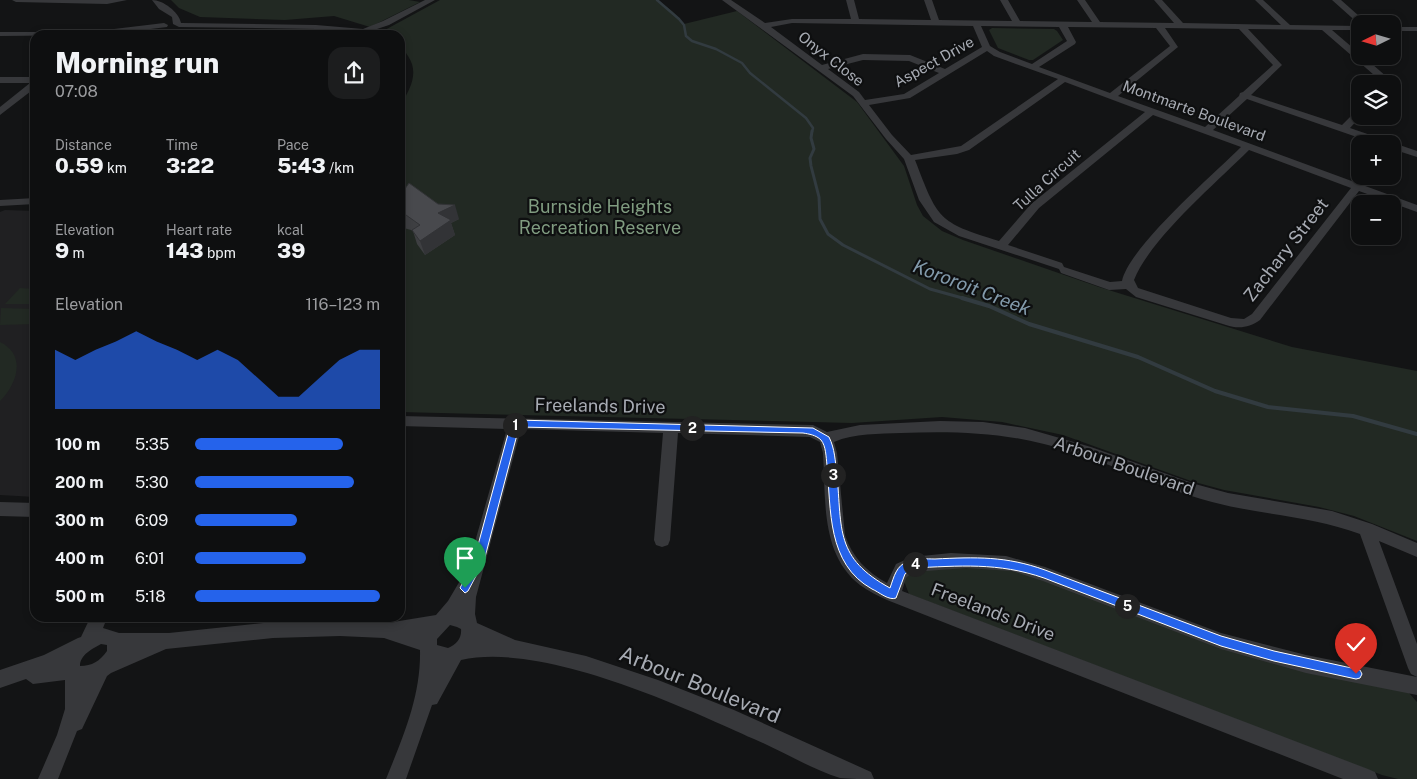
<!DOCTYPE html>
<html lang="en">
<head>
<meta charset="utf-8">
<style>
  body { margin:0; font-family:"Public Sans",sans-serif; background:#1c1d1e; color:#f1f3f6; height:100vh; display:flex; flex-direction:column; font-size:19px; white-space:nowrap }
  * { box-sizing:border-box; margin:0 }
  p { font-size:16px; color:#9b9c9f }
  .icon { flex:none; width:28px; height:28px; fill:none; stroke:currentColor; stroke-width:2; stroke-linecap:round; stroke-linejoin:round }
  .map { position:relative; flex:1; overflow:hidden }
  .sheet { position:absolute; left:30px; top:30px; width:375px; height:592px; display:flex; flex-direction:column; background:#0e0f10; border-radius:15px; box-shadow:0 2px 8px #0003,0 0 0 1px #2e2f30 }
  .sheet>* { flex:none }
  .needle { width:32px; rotate:265deg }
  .buttons { position:absolute; left:1351px; top:15px; display:grid; gap:10px }
  .buttons a { display:grid; place-items:center; width:50px; height:50px; border-radius:10px; background:#0e0f10; box-shadow:0 2px 8px #0003,0 0 0 1px #2e2f30; font-size:25px }
  .pin { position:absolute; display:grid; place-items:center; width:42px; height:42px; color:#fff; margin:-51px -21px; border-radius:50% 50% 50% 0; rotate:-45deg; box-shadow:0 0 5px #0007 }
  .pin .icon { rotate:45deg }
  .km { position:absolute; width:25px; height:25px; margin:-12px; border-radius:50%; background:#222; color:#fff; font-size:14px; line-height:25px; text-align:center }
  .round { display:grid; place-items:center; flex:none; width:52px; height:52px; border-radius:15px; background:#1c1d1e }
  .summary { display:flex; align-items:center; justify-content:space-between; height:85px; padding:0 25px }
  h1 { font-size:28px; font-weight:800; line-height:38px }
  .figures { display:grid; grid-template-columns:repeat(3,1fr); gap:8px; height:85px; padding:5px 25px }
  .figures div { display:grid; align-content:center }
  .figures b { font-size:21px; font-weight:800 }
  .figures small { font-size:14px; font-weight:400 }
  .figures p { font-size:14px }
  .chart { height:140px; padding:10px 25px }
  .chart p { display:flex; justify-content:space-between }
  .chart svg { width:100%; height:90px; margin-top:5px; fill:#2563eb; opacity:.7 }
  ul { padding:0 25px; list-style:none; font-size:16px }
  li { display:grid; grid-template-columns:80px 60px 1fr; align-items:center; height:38px }
  li i { height:12px; border-radius:6px; background:#2563eb }
  .map>svg:first-child { display:block }
  .built { fill:#202022 }
  .green { fill:#222923 }
  .lines { fill:none; stroke-linecap:round; stroke-linejoin:round }
  .stream-far2 { stroke:#323b40; stroke-width:2.5 }
  .stream-far1 { stroke:#323b40; stroke-width:3 }
  .stream { stroke:#323b40; stroke-width:4 }
  .minor { fill:#37383b; fill-rule:evenodd }
  .wall { fill:#3e3f42 }
  .shaded-wall { fill:#323336 }
  .building { fill:#48494d; stroke:#323336 }
  .route { fill:#2563eb; stroke:#fff }
  .labels { text-anchor:middle; stroke-width:4.5; stroke-linejoin:round; paint-order:stroke }
  .far-street-label { font-size:15px; fill:#a7abb3; stroke:#0e0f10 }
  .park-label { font-size:18px; fill:#809c80; stroke:#0e0f10 }
  .street-label { font-size:18px; fill:#a7abb3; stroke:#0e0f10 }
  .water-label { font-size:19px; font-style:italic; fill:#829aab; stroke:#0e0f10 }
  .near-street-label { font-size:21px; fill:#a7abb3; stroke:#0e0f10 }
</style>
</head>
<body>
<div class="map">
<svg width="1417" height="779" viewBox="0 0 1417 779">
  <rect width="100%" height="100%" fill="#131415"/>
  <path class="built" d="M5,210L35,211V497L0,495V212Z"/>
  <path class="green" d="M171,0H409L420,2L370,27L334,16L285,20L200,17L179,8Z
    M440,0H657L672,11L684,24L737,11L857,102L904,166L917,205L923,216L942,231L963,240L1099,287L1292,347L1417,371V541L1354,516L1319,507L1224,490L1191,481L1063,435L1002,422L942,417L852,423L400,412V107C409,90 420,74 408,56C402,46 400,47 400,35L383,34V31Z
    M992,28L1054,29L1057,31L1063,40L1033,60H1029L998,48L989,30Z
    M20,288L35,289V304H5Z
    M1,308L35,309V324L0,325Z
    M0,342C27,355 17,384 0,401Z
    M924,568H1005L1409,693L1417,702V779H1398L1382,775L909,594L904,581L908,571Z"/>
  <g class="lines">
    <path class="stream-far2" d="M657,0L679,19L684,25L686,36L692,41L716,49L742,63L750,73L806,118L813,128L812,132"/>
    <path class="stream-far1" d="M812,131L811,138L814,149L810,158L811,166L819,197L820,219L828,234L843,245L930,289L966,299"/>
    <path class="stream" d="M962,298L989,306L1029,324L1138,357L1215,391L1268,407L1353,416L1417,434"/>
    <path class="minor" d="M12,0H127L107,4L16,2Z
      M152,0C163,0 179,12 181,23L316,25L363,29L383,21L425,0H435L389,25L365,33L316,29L179,27L173,24L172,17L159,9Z
      M722,0H731L765,23L792,19H851L846,0H854L859,19L931,20L924,0H932L939,20L1012,21L1000,0H1008L1020,21L1092,22L1077,0H1085L1100,22L1174,23L1154,0H1162L1183,23L1281,25L1255,0H1263L1290,25L1360,26V30H1332L1360,54V56H1363L1388,78L1390,84H1381V81L1322,30L1248,29L1282,65L1251,95L1342,125L1357,110L1360,109L1361,116L1350,128L1417,151V157L1392,149V144H1377L1247,99L1213,130L1417,205V212L1359,191L1260,320C1249,328 1238,329 1226,325L1136,297L1126,289L1109,290L1061,273L1059,269L959,236L934,222L919,200L904,159L886,139L853,96ZM792,23L973,26L982,47L945,69L910,55L863,54L822,65L771,27ZM981,26L1059,27L1067,41L1032,64L1000,52L990,46ZM1068,27L1156,28L1170,46L1110,93L1039,67L1075,44L1076,42ZM1165,28L1239,29L1273,65L1243,92L1240,93L1239,96L1205,127L1118,96L1178,47ZM987,51L994,56L1058,79L961,146L911,155L892,135L869,105L910,98ZM863,60L909,61L939,73L904,94L865,100L859,92L828,69ZM1065,82L1145,112L1031,204L999,241C937,222 938,219 915,160L957,154L969,150ZM1153,115L1241,147C1213,175 1129,247 1122,281L1110,282L1064,267L1062,263L1008,245L1039,208ZM1249,150L1351,188L1252,314L1244,319L1231,318L1138,288L1134,280C1150,239 1216,183 1249,150Z
      M1332,0H1341L1368,24L1360,25Z
      M164,23L168,25L167,27L101,35L0,36V32H89Z
      M1392,27H1417V31H1392Z
      M400,62L404,65V83L400,86Z
      M0,77H35V88L0,115V107L30,83H0Z
      M35,198V204L0,206V200Z
      M400,416L813,425L827,432L860,425L940,421L983,422L1025,428L1091,447L1195,484L1228,493L1332,511L1372,524L1417,543V557L1379,541L1417,644V677L1411,674L1408,668L1360,534C1312,516 1261,515 1212,502C1155,487 1102,458 1044,444C997,432 949,431 901,433C880,434 854,433 834,442L837,453L845,535C852,557 867,572 887,583L896,564L912,557L951,553L1006,556L1045,567L1221,633L1306,655L1417,677V695L1306,673L1221,649L1043,581L1012,571L966,568L912,572L906,578L902,591L1368,769L1375,772L1378,779H1343L887,600C878,596 868,591 860,585C820,554 826,498 823,453L820,442L810,437L678,433L670,540L668,545L662,547L656,545L654,540L663,433L521,429L476,597L475,614L477,623L515,640L586,656L658,680L734,710L871,772L874,779C864,779 850,779 840,778C811,769 782,751 754,739C679,705 542,642 461,660L437,704L432,705L406,779H386C403,737 421,696 420,650L384,638L340,636L273,638L166,649L111,673L107,676L82,729L77,731L58,779H38L57,735L65,709V680L33,684L26,679L0,688V670L44,655L78,638L81,637L90,618H107L103,628L119,633H169L273,622L340,620L387,623L436,615L448,601L461,579L465,577L507,429L400,426ZM450,625L457,627L461,629C462,638 456,645 448,648L437,645V639ZM101,644L107,645V651C100,661 92,666 80,666C80,655 92,649 101,644Z
      M0,502L35,503V517L0,516Z"/>
  </g>
  <path class="wall" d="M400,196L459,219L451,223L455,235L425,255L417,244L413,231L411,230L400,227Z"/>
  <path class="shaded-wall" d="M455,205L459,219L451,223L455,235L425,255L420,241L438,213Z"/>
  <path class="building" d="M409,183L438,204L455,205L438,213L451,220L420,241L412,230L420,225L406,215L400,214V196Z"/>
  <path class="route" d="M516,420L813,428L829,437C835,449 835,461 837,474C842,530 835,558 890,588C894,577 896,565 909,561C916,558 927,559 935,559C976,557 1006,556 1045,570L1221,636L1274,651L1356,669L1360,670L1362,674L1360,678L1356,679L1274,661L1221,646L1044,578C998,562 959,566 912,568L905,574L896,598C889,601 879,592 872,589C827,564 831,510 827,465C826,457 826,446 821,440C816,435 809,434 803,433L519,427L484,561L468,591L465,593L460,588L474,560L511,423Z"/>
  <g class="labels">
    <g class="far-street-label">
      <text transform="translate(831 59) rotate(38)" y="5">Onyx Close</text>
      <text transform="translate(934 62) rotate(-29)" y="5">Aspect Drive</text>
      <text transform="translate(1194 111) rotate(20)" y="5">Montmarte Boulevard</text>
      <text transform="translate(1047 180) rotate(-42)" y="5">Tulla Circuit</text>
    </g>
    <g class="park-label">
      <text x="600" y="213">Burnside Heights<tspan x="600" dy="21">Recreation Reserve</tspan></text>
    </g>
    <g class="street-label">
      <text transform="translate(1286 250) rotate(-52)" y="6">Zachary Street</text>
      <text transform="translate(600 406) rotate(1)" y="6">Freelands Drive</text>
      <text transform="translate(1124 466) rotate(19)" y="6">Arbour Boulevard</text>
      <text transform="translate(993 612) rotate(21)" y="6">Freelands Drive</text>
    </g>
    <g class="water-label">
      <text transform="translate(972 287) rotate(21)" y="7">Kororoit Creek</text>
    </g>
    <g class="near-street-label">
      <text transform="translate(700 685) rotate(22)" y="7">Arbour Boulevard</text>
    </g>
  </g>
</svg>
<div class="buttons">
<a><svg class="needle" viewBox="-14 -14 28 28"><path d="M0-13l5 13h-10z" fill="#e53935"/><path d="M0 13l5-13h-10z" fill="#9b9c9f"/></svg></a>
<a><svg class="icon" aria-label="layers" viewBox="0 0 24 24"><path d="M12 4l9 5-9 5-9-5zM3 14l9 5 9-5"/></svg></a>
<a>+</a>
<a>−</a>
</div>
<div class="pin" style="left:465px;top:588px;background:#1e9e55"><svg class="icon" aria-label="arrive" viewBox="0 0 24 24"><path d="M6 21V4h12l-3 4 3 4H6"/></svg></div>
<div class="pin" style="left:1356px;top:674px;background:#d93025"><svg class="icon" aria-label="check" viewBox="0 0 24 24"><path d="M5 12l5 5 9-10"/></svg></div>
<b class="km" style="left:515px;top:425px">1</b>
<b class="km" style="left:692px;top:428px">2</b>
<b class="km" style="left:833px;top:475px">3</b>
<b class="km" style="left:915px;top:564px">4</b>
<b class="km" style="left:1127px;top:606px">5</b>
<section class="sheet">
<div class="summary"><div><h1>Morning run</h1><p>07:08</p></div><a class="round"><svg class="icon" aria-label="share" viewBox="0 0 24 24"><path d="M12 15V3M7 8l5-5 5 5M5 13v7h14v-7"/></svg></a></div>
<div class="figures">
<div><p>Distance</p><b>0.59<small> km</small></b></div>
<div><p>Time</p><b>3:22</b></div>
<div><p>Pace</p><b>5:43<small> /km</small></b></div>
</div>
<div class="figures">
<div><p>Elevation</p><b>9<small> m</small></b></div>
<div><p>Heart rate</p><b>143<small> bpm</small></b></div>
<div><p>kcal</p><b>39</b></div>
</div>
<div class="chart"><p><span>Elevation</span>116–123 m</p>
<svg viewBox="0 0 160 44" preserveAspectRatio="none"><path d="M0 44V15L10 20L20 15L30 11L40 6L50 11L60 15L70 20L80 15L90 20L100 29L110 38L120 38L130 29L140 20L150 15L160 15V44z"/></svg>
</div>
<ul>
<li><b>100 m</b>5:35<i style="width:80%"></i></li>
<li><b>200 m</b>5:30<i style="width:86%"></i></li>
<li><b>300 m</b>6:09<i style="width:55%"></i></li>
<li><b>400 m</b>6:01<i style="width:60%"></i></li>
<li><b>500 m</b>5:18<i style="width:100%"></i></li>
</ul>
</section>
</div>
</body>
</html>
